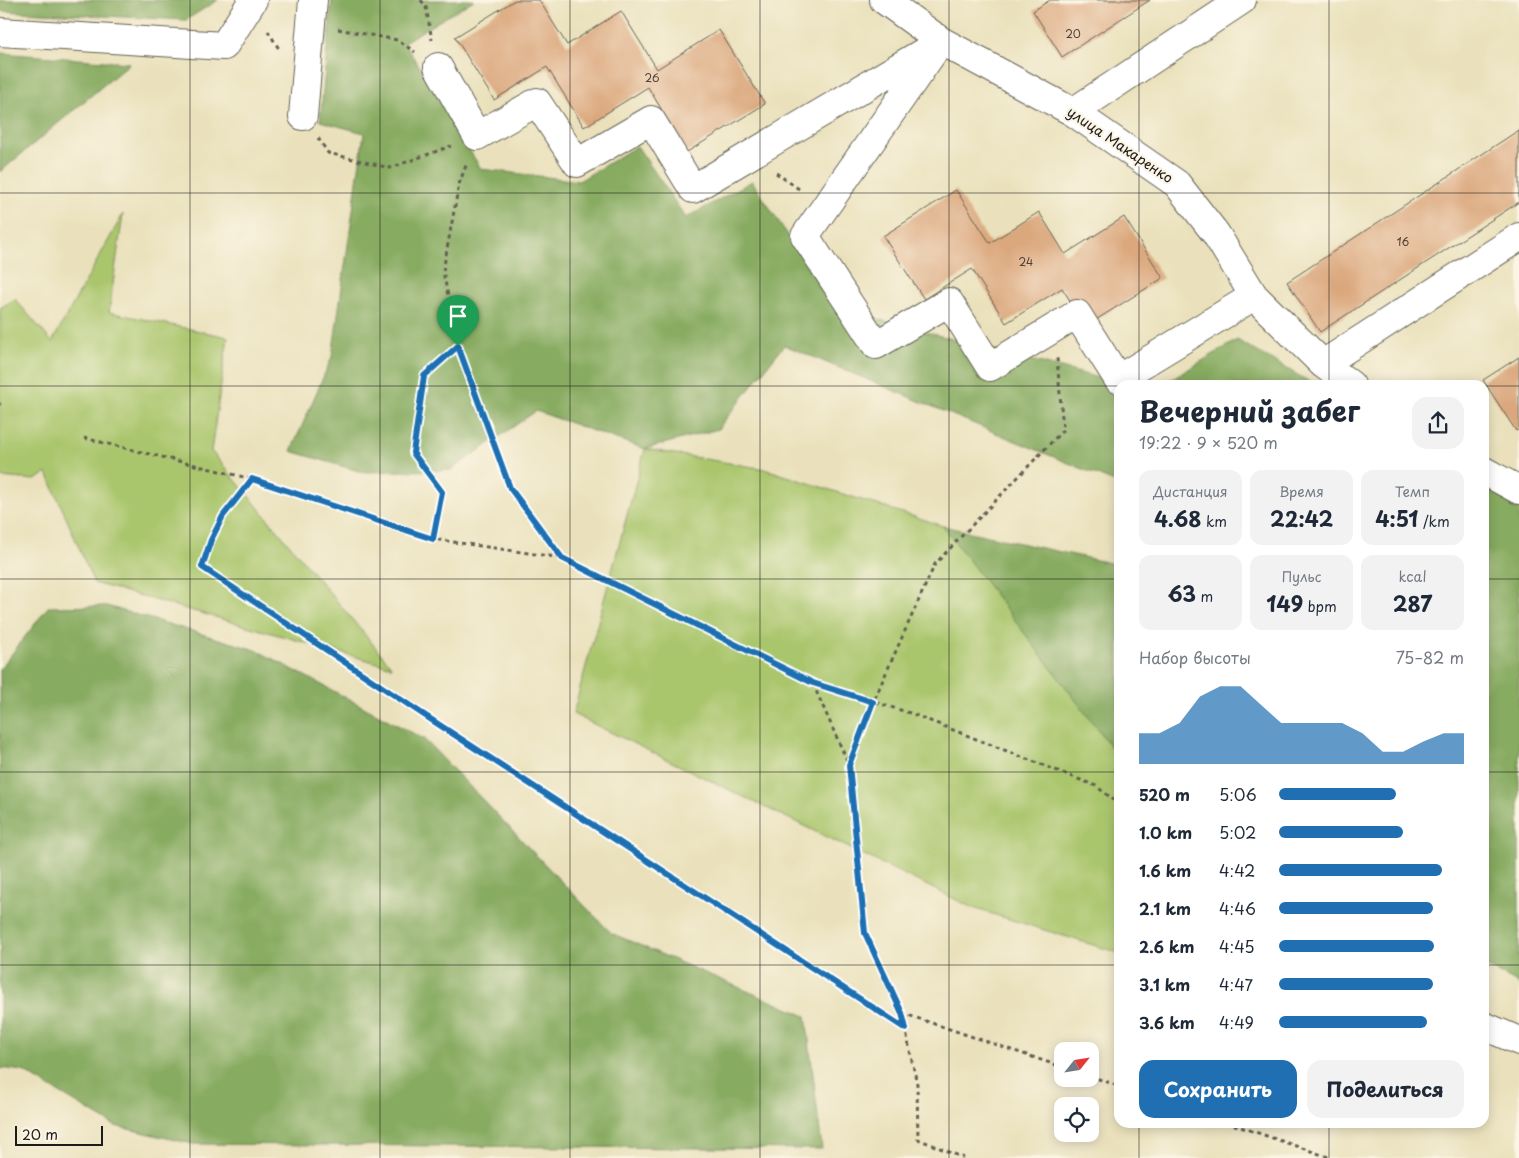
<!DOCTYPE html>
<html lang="ru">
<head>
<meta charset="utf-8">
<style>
  body { margin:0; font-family:"Playpen Sans",sans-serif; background:#f2f2f3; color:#1f2937; height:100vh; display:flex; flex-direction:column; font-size:19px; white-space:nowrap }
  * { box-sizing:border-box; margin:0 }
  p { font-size:16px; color:#747a83 }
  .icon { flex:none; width:28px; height:28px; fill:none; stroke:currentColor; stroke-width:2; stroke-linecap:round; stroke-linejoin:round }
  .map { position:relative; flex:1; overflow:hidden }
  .sheet { position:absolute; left:1114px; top:380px; width:375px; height:748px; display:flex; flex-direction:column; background:#fff; border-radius:15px; box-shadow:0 2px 12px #0003 }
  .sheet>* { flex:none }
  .needle { width:32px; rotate:60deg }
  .fabs { position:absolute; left:1054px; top:1042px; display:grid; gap:10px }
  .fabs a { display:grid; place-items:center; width:45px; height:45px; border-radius:10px; background:#fff; box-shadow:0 2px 12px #0003; font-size:25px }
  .scale { position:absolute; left:15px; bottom:12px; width:88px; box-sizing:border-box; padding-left:5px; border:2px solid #1c1c1c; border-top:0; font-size:14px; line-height:18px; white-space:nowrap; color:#1c1c1c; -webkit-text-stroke:4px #fcf5e5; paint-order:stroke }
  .pin { position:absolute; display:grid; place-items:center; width:42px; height:42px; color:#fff; margin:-51px -21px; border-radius:50% 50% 50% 0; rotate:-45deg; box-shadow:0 0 5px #0007 }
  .pin .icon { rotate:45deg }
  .round { display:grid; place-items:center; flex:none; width:52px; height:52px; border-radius:15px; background:#f2f2f3 }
  .head { display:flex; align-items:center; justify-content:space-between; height:85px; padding:0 25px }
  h1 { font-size:28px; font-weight:700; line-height:38px }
  .stats { display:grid; grid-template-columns:repeat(3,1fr); gap:8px; height:85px; padding:5px 25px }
  .stats div { display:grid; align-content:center; border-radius:12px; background:#f2f2f3; text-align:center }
  .stats b { font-size:21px; font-weight:700 }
  .stats small { font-size:14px; font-weight:400 }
  .stats p { font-size:14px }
  .chart { height:140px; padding:10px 25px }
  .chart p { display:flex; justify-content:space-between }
  .chart svg { width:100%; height:90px; margin-top:5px; fill:#1f6fb2; opacity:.7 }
  .primary-button { display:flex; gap:10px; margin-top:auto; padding:10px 25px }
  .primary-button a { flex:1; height:58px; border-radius:15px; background:#1f6fb2; color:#fff; font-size:20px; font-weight:700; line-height:58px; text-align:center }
  .primary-button a+a { background:#f2f2f3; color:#1f2937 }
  ul { padding:0 25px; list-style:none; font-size:16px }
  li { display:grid; grid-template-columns:80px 60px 1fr; align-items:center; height:38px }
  li i { height:12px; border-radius:6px; background:#1f6fb2 }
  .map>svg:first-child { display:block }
  .green { fill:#aac66d; stroke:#637144 }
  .forest { fill:#87ab60; stroke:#52643e }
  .building { fill:#dba87e }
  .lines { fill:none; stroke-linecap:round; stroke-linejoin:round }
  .minor-casing { stroke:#646154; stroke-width:30 }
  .path { stroke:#646154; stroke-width:3; stroke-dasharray:4 4; stroke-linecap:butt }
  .minor { stroke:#fff; stroke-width:28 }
  .route-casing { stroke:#fff; stroke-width:10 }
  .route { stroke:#1f6fb2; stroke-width:6 }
  .grid { fill:none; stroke:#1c1c1c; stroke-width:1; stroke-opacity:0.55 }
  .labels { text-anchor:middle; stroke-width:4.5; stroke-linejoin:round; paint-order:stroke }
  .number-label { font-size:11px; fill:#4c3f34 }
  .street-label { font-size:14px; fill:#1c1c1c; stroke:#fcf5e5 }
</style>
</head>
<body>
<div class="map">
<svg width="1519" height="1158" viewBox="0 0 1519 1158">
  <rect width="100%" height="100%" fill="#fcf5e5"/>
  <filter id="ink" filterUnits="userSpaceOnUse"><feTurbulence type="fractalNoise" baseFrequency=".02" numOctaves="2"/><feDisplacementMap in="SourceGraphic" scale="10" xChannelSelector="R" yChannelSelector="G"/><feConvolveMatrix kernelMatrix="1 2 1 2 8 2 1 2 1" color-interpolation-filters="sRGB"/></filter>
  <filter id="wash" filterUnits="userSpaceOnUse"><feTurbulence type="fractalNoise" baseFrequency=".0096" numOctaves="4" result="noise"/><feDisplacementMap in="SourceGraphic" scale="20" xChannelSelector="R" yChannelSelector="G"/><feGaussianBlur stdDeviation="1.12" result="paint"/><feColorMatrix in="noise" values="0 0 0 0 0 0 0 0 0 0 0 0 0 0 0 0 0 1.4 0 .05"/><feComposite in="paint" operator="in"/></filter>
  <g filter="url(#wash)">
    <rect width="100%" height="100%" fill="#eae1bc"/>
    <path class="green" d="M123,214L109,312L228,337L211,451L392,667L94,583L47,473L35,480L0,477V308L15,299L52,342Z
      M645,449L765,469L943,526L1119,757V953L973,908L573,714Z"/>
    <path class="forest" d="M0,0H218L186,20L0,11Z
      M332,0H474L404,42L481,169L579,181L637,146L686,218L752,181L836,308L1125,385H1119V484L784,345L718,429L645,449L536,411L451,470L362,472L291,451L332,357L364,133L320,121Z
      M0,53L130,63L0,172Z
      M1237,340L1315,385H1162Z
      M1484,483L1510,498L1519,505V984L1484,965Z
      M943,526L1119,565V757Z
      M107,606L256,650L424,739L611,933L806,1016L822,1149L193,1144L115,1126L23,1071L0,1068V669L48,607Z"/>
    <g id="blocks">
      <path class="building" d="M515,0H539L567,45L621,11L657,69L719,30L765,104L687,152L648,87L584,127L547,67L494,100L455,37Z
        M1050,0H1150L1062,57L1033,11Z
        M1519,130V202L1320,332L1287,282Z
        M956,190L990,243L1039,212L1065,254L1124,217L1163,278L1086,326L1062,288L1006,323L972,269L924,299L883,236Z
        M1519,357V429L1516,431L1483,380Z"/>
    </g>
  </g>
  <g filter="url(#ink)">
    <use href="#blocks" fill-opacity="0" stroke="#646154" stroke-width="1"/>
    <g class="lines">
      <g class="minor-casing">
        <path id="minor" d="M884,0L941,41L1073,112L1177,184L1216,234L1254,296L1323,364L1351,385
          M0,32L224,46L253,0
          M941,41L805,236L876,345L949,302L990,367L1077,314L1118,379L1254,296
          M438,67L477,136L537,102L577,163L651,120L693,189L934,46
          M1073,112L1242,0
          M303,116L313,0
          M1323,364L1519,237
          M1484,471L1519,490
          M1484,1026L1519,1041"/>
      </g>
      <path class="path" d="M421,0L426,7L432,40
        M338,29L397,40L415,52
        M268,31L279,49
        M318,138L328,153L390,168L451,146
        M776,173L802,191
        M458,346L510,489L562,558
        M0,404H1
        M84,438L252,479L433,539L562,558L813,683L910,713L1096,786L1119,804
        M252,479L223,516L211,540L202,567L418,711L905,1029
        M433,539L442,493L413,453L424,376L458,346L443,271L459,184L467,163
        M813,684L849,765L865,933L902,1013L917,1084L918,1139L964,1158
        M849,765L873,702L935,564L1063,430L1057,358
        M902,1013L1062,1067
        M1090,1076L1119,1086
        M1226,1122L1331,1158"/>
      <use href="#minor" class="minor"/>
    </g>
  </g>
  <g class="lines" filter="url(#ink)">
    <g class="route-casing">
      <path id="route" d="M458,346L510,488L562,558L813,683L873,702L849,765L865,933L902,1013L906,1029L418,711L202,567L211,540L223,516L252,479L433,539L442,492L413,453L424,376Z"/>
    </g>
    <use href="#route" class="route"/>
  </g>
  <path class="grid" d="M190,0V1158M380,0V1158M570,0V1158M760,0V1158M949,0V1158M1139,0V385M1329,0V385M0,193H1519M0,386H1119M1484,386H1519M0,579H1119M1484,579H1519M0,772H1119M1484,772H1519M0,965H1119M1484,965H1519M1139,1122V1158M1329,1122V1158"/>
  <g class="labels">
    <g class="number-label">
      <text x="1073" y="38">20</text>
      <text x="652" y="82">26</text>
      <text x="1403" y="246">16</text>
      <text x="1026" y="266">24</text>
    </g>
    <g class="street-label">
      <text transform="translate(1120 145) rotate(34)" y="5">улица Макаренко</text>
    </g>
  </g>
</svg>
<div class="fabs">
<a><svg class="needle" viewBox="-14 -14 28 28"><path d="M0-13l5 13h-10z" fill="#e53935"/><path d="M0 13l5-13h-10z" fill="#747a83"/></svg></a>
<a><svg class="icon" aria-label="locate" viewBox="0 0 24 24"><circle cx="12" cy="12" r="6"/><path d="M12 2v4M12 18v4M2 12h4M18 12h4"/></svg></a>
</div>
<div class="scale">20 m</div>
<div class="pin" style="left:458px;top:346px;background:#1e9e55"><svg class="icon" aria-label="arrive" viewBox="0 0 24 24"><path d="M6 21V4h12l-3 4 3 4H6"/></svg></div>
<section class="sheet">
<div class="head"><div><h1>Вечерний забег</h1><p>19:22 · 9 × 520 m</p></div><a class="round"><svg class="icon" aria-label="share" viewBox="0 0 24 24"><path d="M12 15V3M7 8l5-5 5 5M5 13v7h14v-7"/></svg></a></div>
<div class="stats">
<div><p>Дистанция</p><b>4.68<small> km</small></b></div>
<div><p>Время</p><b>22:42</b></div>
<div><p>Темп</p><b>4:51<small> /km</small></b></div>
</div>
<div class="stats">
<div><b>63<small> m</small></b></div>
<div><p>Пульс</p><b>149<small> bpm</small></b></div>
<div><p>kcal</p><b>287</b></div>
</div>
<div class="chart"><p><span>Набор высоты</span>75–82 m</p>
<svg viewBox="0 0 160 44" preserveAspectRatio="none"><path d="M0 44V29L10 29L20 24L30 11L40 6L50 6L60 15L70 24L80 24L90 24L100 24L110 29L120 38L130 38L140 33L150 29L160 29V44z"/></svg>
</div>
<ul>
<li><b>520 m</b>5:06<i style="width:63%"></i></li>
<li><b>1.0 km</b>5:02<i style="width:67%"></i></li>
<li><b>1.6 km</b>4:42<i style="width:88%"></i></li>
<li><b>2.1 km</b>4:46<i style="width:83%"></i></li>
<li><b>2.6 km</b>4:45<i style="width:84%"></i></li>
<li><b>3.1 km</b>4:47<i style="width:83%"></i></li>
<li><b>3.6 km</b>4:49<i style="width:80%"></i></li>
</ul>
<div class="primary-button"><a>Сохранить</a><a>Поделиться</a></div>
</section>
</div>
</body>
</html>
